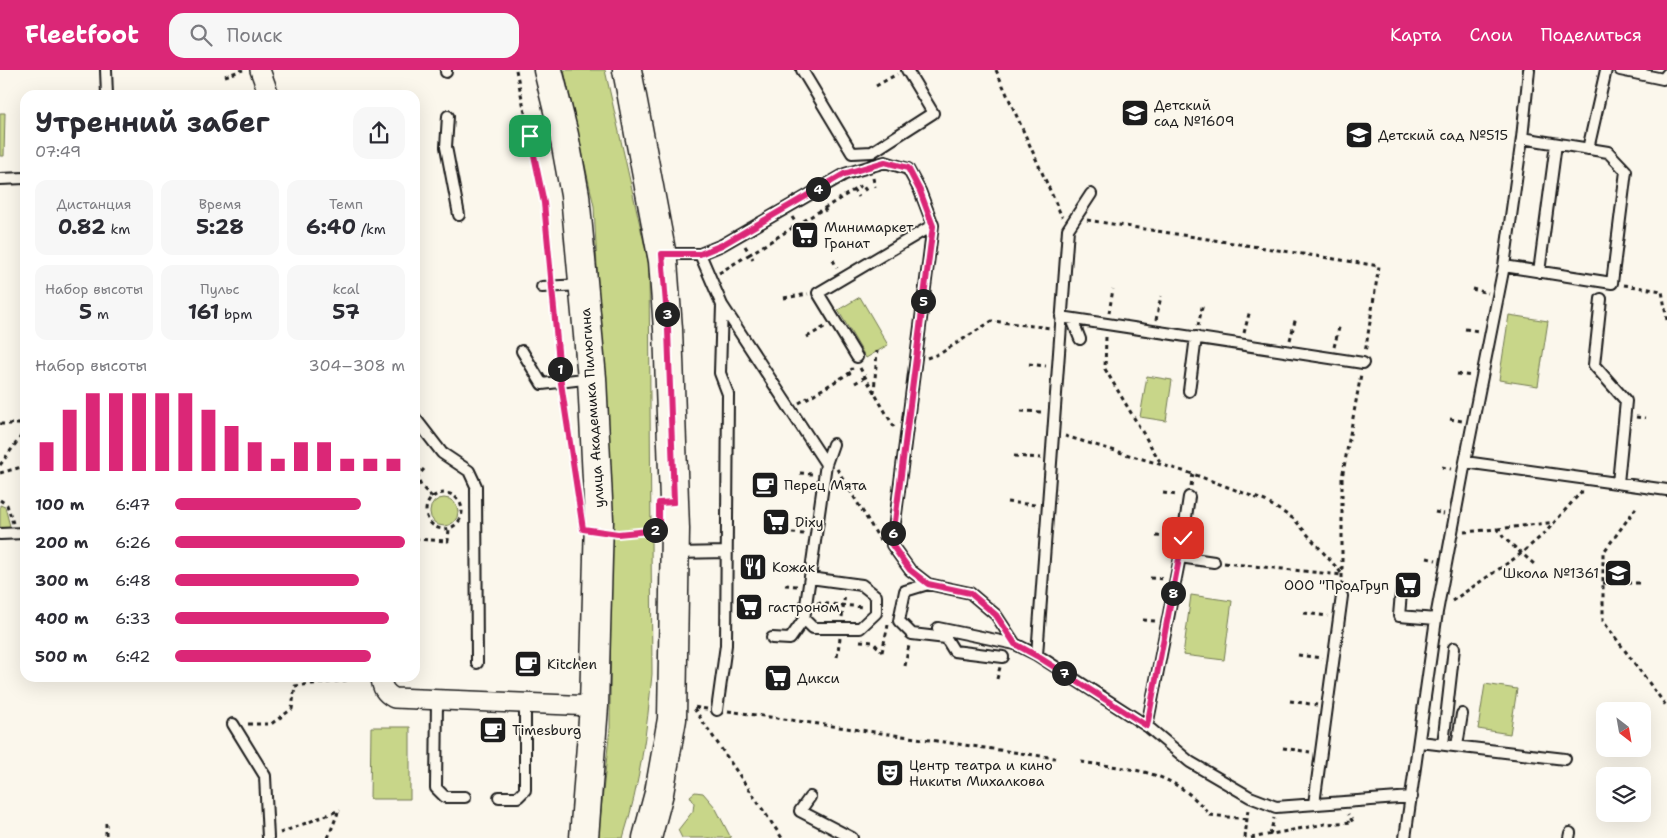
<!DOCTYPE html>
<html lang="ru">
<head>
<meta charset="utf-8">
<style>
  body { margin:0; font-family:"Shantell Sans",sans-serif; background:#f7f7f7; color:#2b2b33; height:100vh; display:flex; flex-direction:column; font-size:19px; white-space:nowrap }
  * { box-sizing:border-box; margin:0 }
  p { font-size:16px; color:#7c7c81 }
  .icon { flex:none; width:28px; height:28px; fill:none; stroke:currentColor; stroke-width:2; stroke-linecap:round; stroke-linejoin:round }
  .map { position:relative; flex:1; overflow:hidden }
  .drawer { position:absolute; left:20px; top:20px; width:400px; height:592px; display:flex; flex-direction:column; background:#fff; border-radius:15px; box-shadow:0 5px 20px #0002 }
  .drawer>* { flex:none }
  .needle { width:32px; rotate:149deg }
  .tools { position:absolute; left:1596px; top:632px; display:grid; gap:10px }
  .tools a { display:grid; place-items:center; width:55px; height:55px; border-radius:10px; background:#fff; box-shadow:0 5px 20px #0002; font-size:25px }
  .pin { position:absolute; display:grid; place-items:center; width:42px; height:42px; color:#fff; margin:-21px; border-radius:10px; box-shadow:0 2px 8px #0006 }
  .km { position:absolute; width:25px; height:25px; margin:-12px; border-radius:50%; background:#222; color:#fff; font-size:14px; line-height:25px; text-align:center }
  .round { display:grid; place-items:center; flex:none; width:52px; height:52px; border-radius:15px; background:#f7f7f7 }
  .head { display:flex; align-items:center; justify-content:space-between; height:85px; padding:0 15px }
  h1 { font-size:28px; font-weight:700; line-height:38px }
  .figures { display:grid; grid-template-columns:repeat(3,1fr); gap:8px; height:85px; padding:5px 15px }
  .figures div { display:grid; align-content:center; border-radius:12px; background:#f7f7f7; text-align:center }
  .figures b { font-size:21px; font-weight:700 }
  .figures small { font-size:14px; font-weight:400 }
  .figures p { font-size:14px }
  .chart { height:140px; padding:10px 15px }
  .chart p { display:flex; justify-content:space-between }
  .chart svg { width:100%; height:90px; margin-top:5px; stroke:#db2777; stroke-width:6 }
  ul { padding:0 15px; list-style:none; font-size:16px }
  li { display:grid; grid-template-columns:80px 60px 1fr; align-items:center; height:38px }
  li i { height:12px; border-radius:6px; background:#db2777 }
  header { display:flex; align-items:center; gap:30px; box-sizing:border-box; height:70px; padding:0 25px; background:#db2777; color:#fff }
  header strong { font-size:24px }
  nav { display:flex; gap:28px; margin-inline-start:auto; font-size:18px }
  .search { width:350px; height:45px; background:#f7f7f7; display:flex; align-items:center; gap:12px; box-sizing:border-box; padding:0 18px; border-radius:15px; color:#7c7c81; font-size:19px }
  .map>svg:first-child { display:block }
  .green { fill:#c8d689; stroke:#727952 }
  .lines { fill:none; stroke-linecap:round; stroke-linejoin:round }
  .lane-casing { stroke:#1c1c1c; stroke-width:14 }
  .street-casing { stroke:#1c1c1c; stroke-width:22 }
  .secondary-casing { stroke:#1c1c1c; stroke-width:31 }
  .path { stroke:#1c1c1c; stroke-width:3; stroke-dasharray:4 4; stroke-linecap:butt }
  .lane { stroke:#fbf7ec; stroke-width:10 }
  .street { stroke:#fbf7ec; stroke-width:19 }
  .secondary { stroke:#fbf7ec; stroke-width:28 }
  .route-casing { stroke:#fff; stroke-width:10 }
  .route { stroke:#db2777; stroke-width:6 }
  .labels { text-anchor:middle; stroke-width:4; stroke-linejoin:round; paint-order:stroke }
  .poi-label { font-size:14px; fill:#1c1c1c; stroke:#fbf7ec; text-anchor:start }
  .street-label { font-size:14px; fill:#1c1c1c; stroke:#fbf7ec }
</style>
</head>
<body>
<header>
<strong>Fleetfoot</strong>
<div class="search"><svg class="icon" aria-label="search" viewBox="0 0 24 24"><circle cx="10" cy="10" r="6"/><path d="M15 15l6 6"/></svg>Поиск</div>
<nav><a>Карта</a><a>Слои</a><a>Поделиться</a></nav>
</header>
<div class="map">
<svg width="1667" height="768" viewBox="0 0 1667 768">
  <rect width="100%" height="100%" fill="#fbf7ec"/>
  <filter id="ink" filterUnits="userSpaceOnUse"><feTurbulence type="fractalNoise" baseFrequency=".02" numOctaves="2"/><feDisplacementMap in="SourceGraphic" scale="10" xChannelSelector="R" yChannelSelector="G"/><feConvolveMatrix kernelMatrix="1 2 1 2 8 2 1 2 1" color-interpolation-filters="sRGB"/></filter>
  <g filter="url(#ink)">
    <path class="green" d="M564,0H605L649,195L652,604C647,660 640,714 623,768H598L610,658L611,475L594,136Z
      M0,43H5L4,86H0Z
      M860,227L888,275L866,288L838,240Z
      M1509,245L1548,251L1538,316L1499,310Z
      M1147,306L1172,310L1166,351L1140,347Z
      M430 442a14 14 0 1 1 28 0a14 14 0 1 1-28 0Z
      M0,435L5,437L11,460H0Z
      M1191,525L1232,531L1224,590L1183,585Z
      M1485,614L1517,619L1510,664L1478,659Z
      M371,657H410V729H370Z
      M695,722L703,723L715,737L731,768H682L678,760L693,741L694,733L690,726Z"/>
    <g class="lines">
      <g class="lane-casing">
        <path id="lane" d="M106,0L107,25
          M446,0V2
          M802,0L852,83L872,82L933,43L907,0
          M1620,0L1663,9L1667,4
          M448,46L446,77L459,145
          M1588,79L1606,0
          M0,109L25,108
          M663,184H700L722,175L845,104L885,92L908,99L920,121L933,155L892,475L910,500L928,514L970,523L996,545L1015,574L1037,585L1147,656L1190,692L1250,727L1276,737L1412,727
          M700,184L722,235L826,394L804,549L790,569L772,568
          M1504,196L1612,213L1626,101L1608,82L1522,68
          M1539,202L1556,74
          M542,217L582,215
          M1601,229L1594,295L1626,331L1618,413
          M1061,247L1363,293
          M1072,249L1080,269
          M522,281L542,314L592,308
          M857,287L818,223L933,155
          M1189,321L1196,267
          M415,348L442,383L469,401L476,416L477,593
          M1465,392L1504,196L1522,68L1529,0
          M826,394L833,374
          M0,464L25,463
          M675,483L727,482
          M1180,487L1214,492
          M928,514L905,521L899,551L912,564L946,568L954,581L1003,587
          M1401,523L1399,546L1436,549
          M804,549L813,558H860L876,543V526L862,515L810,508
          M938,558L1015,574
          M1037,585L1068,159L1091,124
          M437,630L436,718L445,727H465
          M717,640L726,575L728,324L720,303L722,235
          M233,654L265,706L268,768
          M1147,656L1180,487L1189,427
          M1420,672L1565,689
          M1443,674L1454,578
          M1457,676L1462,644
          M499,727H518L525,720V633
          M810,727L800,741L852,768
          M1314,734L1342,526
          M1405,768L1437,542L1465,392L1667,420
          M1569,768L1570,763"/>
      </g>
      <g class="street-casing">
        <path id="street" d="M260,0L269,25
          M381,608C382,618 385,623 394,628L594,636"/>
      </g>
      <g class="secondary-casing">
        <path id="secondary" d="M548,0L564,65L575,125L592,308L599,450L594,636L584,768
          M627,0L663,191L668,259L675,459L672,649L659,723L647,768"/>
      </g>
      <path class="path" d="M516,0L544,133L551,205
        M996,0L1062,147
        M225,6L243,0
        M876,16L897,4
        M873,108L875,117
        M853,119L858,127
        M824,138L828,145
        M792,147L801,161
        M1087,150L1379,196L1365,283
        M892,155L897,163
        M745,176L750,184L862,115L867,122
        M833,190L837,198
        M719,203L750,184L753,189
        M1624,215L1662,221L1667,250
        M1472,219L1488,223
        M784,228L808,224
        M554,229L560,300
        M1109,243L1113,219
        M1156,250L1161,226
        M1198,256L1203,233
        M1465,259L1479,261
        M1244,263L1250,240
        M807,267L826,256
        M1106,267L1105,299L1162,395
        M1290,270L1296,247
        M1334,277L1340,254
        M927,288L941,283L992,251L1050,258
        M1029,294L1046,296
        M860,298L894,357
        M1457,304L1472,306
        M855,313L865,307
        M563,323L573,391
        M874,323L877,281
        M799,333L853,301L851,298
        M1021,341L1043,342
        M1636,347L1645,348
        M1450,349L1462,351
        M0,354H25
        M1065,366L1193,404L1265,431L1294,449L1343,505
        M1014,386L1041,388
        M0,395L25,361
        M1442,397L1451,399
        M424,399L417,407L421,416L432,427
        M837,399L880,470
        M0,403L25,396
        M800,403L812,404
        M1191,416L1193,404
        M426 441a18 18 0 1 1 36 0a18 18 0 1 1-36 0Z
        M1163,423L1177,425
        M0,430L7,435L13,453
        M1007,432L1036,435
        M1636,438L1603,483V551L1667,637
        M1435,442L1444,444
        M1498,459L1555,452
        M1464,462L1497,459L1504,468L1534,494
        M792,463L804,464
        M619,464L655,460
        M1156,466L1171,467
        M415,469L448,471L449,459
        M1427,488L1436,490
        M1224,493L1342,505
        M1150,508L1164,509
        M1603,513H1639
        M785,515L797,516
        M1342,516V408L1361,304
        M1452,531L1518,486L1545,463L1581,422H1585
        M817,533L864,537
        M1304,543L1328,546
        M842,547L845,524
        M1143,550L1155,551
        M860,571L873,572L882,582
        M882,582L888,555
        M1298,585L1322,588
        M837,587L840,568
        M905,596L909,575
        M997,609L1000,597
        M1290,631L1317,635
        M707,639L693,637L782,768
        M728,641L1055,688
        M248,654H271L292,639L295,616L346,610V608
        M1283,678L1310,682
        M1081,692C1136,700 1172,699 1210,745L1246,749
        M106,753V768
        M280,763L340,740
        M1270,765L1274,748
        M328,768L339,740
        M1245,768L1248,739
        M1251,768L1325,754L1353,752L1348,744"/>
      <use href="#lane" class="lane"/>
      <use href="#street" class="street"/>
      <use href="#secondary" class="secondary"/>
    </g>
  </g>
  <g class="lines" filter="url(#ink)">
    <g class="route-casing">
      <path id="route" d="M530,66L544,133L561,313L583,459L618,464L659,460V433L674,432L668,260L662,184H700L722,175L844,104L885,92L908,98L920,121L933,156L892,475L910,500L928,514L970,523L996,545L1015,574L1037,586L1147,656L1183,468"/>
    </g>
    <use href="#route" class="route"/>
  </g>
  <defs>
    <g id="school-square" transform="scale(1.4375)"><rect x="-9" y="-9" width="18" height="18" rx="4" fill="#1c1c1c" stroke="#fbf7ec"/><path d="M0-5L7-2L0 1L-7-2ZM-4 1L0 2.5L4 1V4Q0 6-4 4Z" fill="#fff"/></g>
    <g id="supermarket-square" transform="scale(1.4375)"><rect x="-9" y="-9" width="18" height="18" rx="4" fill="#1c1c1c" stroke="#fbf7ec"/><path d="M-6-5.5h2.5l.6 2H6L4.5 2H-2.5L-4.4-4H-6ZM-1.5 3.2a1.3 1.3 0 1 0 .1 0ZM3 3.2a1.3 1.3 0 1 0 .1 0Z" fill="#fff"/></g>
    <g id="cafe-square" transform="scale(1.4375)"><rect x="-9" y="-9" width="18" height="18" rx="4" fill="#1c1c1c" stroke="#fbf7ec"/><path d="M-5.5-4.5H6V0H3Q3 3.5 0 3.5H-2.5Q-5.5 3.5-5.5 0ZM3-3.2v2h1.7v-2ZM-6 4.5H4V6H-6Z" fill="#fff"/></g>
    <g id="restaurant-square" transform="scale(1.4375)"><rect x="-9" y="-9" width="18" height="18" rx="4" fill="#1c1c1c" stroke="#fbf7ec"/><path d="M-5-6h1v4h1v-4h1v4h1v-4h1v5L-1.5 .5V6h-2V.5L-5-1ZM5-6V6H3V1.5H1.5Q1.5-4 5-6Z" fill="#fff"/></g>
    <g id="theatre-square" transform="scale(1.4375)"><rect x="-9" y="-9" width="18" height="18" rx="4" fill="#1c1c1c" stroke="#fbf7ec"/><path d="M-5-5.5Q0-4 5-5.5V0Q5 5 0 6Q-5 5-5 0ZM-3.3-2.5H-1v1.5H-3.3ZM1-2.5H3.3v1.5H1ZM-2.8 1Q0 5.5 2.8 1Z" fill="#fff"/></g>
  </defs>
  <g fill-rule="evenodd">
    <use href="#school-square" x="1135" y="43"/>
    <use href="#school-square" x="1359" y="65"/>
    <use href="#supermarket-square" x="805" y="165"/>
    <use href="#cafe-square" x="765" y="415"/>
    <use href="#supermarket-square" x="776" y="452"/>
    <use href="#restaurant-square" x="753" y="497"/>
    <use href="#school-square" x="1618" y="503"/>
    <use href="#supermarket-square" x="1408" y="515"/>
    <use href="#supermarket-square" x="749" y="537"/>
    <use href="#cafe-square" x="528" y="594"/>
    <use href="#supermarket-square" x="778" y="608"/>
    <use href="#cafe-square" x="493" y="660"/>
    <use href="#theatre-square" x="890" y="703"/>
  </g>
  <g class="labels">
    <g class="poi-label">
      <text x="1154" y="40">Детский<tspan x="1154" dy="16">сад №1609</tspan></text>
      <text x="1378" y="70">Детский сад №515</text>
      <text x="824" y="162">Минимаркет<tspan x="824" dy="16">Гранат</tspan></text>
      <text x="784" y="420">Перец Мята</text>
      <text x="795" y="457">Dixy</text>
      <text x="772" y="502">Кожак</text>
      <text x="1599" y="508" text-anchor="end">Школа №1361</text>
      <text x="1389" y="520" text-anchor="end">ООО "ПродГруп</text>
      <text x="768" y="542">гастроном</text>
      <text x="547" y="599">Kitchen</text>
      <text x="797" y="613">Дикси</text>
      <text x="512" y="665">Timesburg</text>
      <text x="909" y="700">Центр театра и кино<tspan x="909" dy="16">Никиты Михалкова</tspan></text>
    </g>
    <g class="street-label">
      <text transform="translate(592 338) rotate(-94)" y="5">улица Академика Пилюгина</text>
    </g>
  </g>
</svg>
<div class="tools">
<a><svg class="needle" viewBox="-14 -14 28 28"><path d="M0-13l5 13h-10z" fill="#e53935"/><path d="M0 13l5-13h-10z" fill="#7c7c81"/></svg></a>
<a><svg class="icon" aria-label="layers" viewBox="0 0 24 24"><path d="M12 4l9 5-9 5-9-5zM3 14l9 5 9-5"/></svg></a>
</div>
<div class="pin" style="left:530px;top:66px;background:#1e9e55"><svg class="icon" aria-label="arrive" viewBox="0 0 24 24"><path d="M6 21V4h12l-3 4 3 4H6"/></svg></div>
<div class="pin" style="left:1183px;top:468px;background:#d93025"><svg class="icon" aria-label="check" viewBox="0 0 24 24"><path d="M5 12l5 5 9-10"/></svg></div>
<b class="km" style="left:560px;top:299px">1</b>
<b class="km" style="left:655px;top:460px">2</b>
<b class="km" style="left:667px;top:244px">3</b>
<b class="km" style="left:818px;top:119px">4</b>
<b class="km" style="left:923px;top:231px">5</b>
<b class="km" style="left:893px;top:463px">6</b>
<b class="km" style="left:1064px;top:603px">7</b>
<b class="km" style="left:1173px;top:523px">8</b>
<section class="drawer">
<div class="head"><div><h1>Утренний забег</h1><p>07:49</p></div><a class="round"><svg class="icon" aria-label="share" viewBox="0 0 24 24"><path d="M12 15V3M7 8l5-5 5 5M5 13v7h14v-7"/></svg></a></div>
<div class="figures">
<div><p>Дистанция</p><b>0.82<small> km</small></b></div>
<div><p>Время</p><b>5:28</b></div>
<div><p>Темп</p><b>6:40<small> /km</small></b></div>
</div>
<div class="figures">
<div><p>Набор высоты</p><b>5<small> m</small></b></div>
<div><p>Пульс</p><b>161<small> bpm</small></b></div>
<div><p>kcal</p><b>57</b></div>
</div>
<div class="chart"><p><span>Набор высоты</span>304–308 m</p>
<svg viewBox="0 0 160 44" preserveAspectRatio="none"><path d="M5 44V30M15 44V14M25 44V6M35 44V6M45 44V6M55 44V6M65 44V6M75 44V14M85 44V22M95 44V30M105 44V38M115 44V30M125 44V30M135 44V38M145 44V38M155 44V38"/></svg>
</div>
<ul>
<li><b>100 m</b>6:47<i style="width:81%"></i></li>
<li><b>200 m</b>6:26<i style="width:100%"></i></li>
<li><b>300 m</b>6:48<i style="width:80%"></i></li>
<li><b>400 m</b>6:33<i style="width:93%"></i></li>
<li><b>500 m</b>6:42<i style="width:85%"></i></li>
</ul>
</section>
</div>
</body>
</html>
